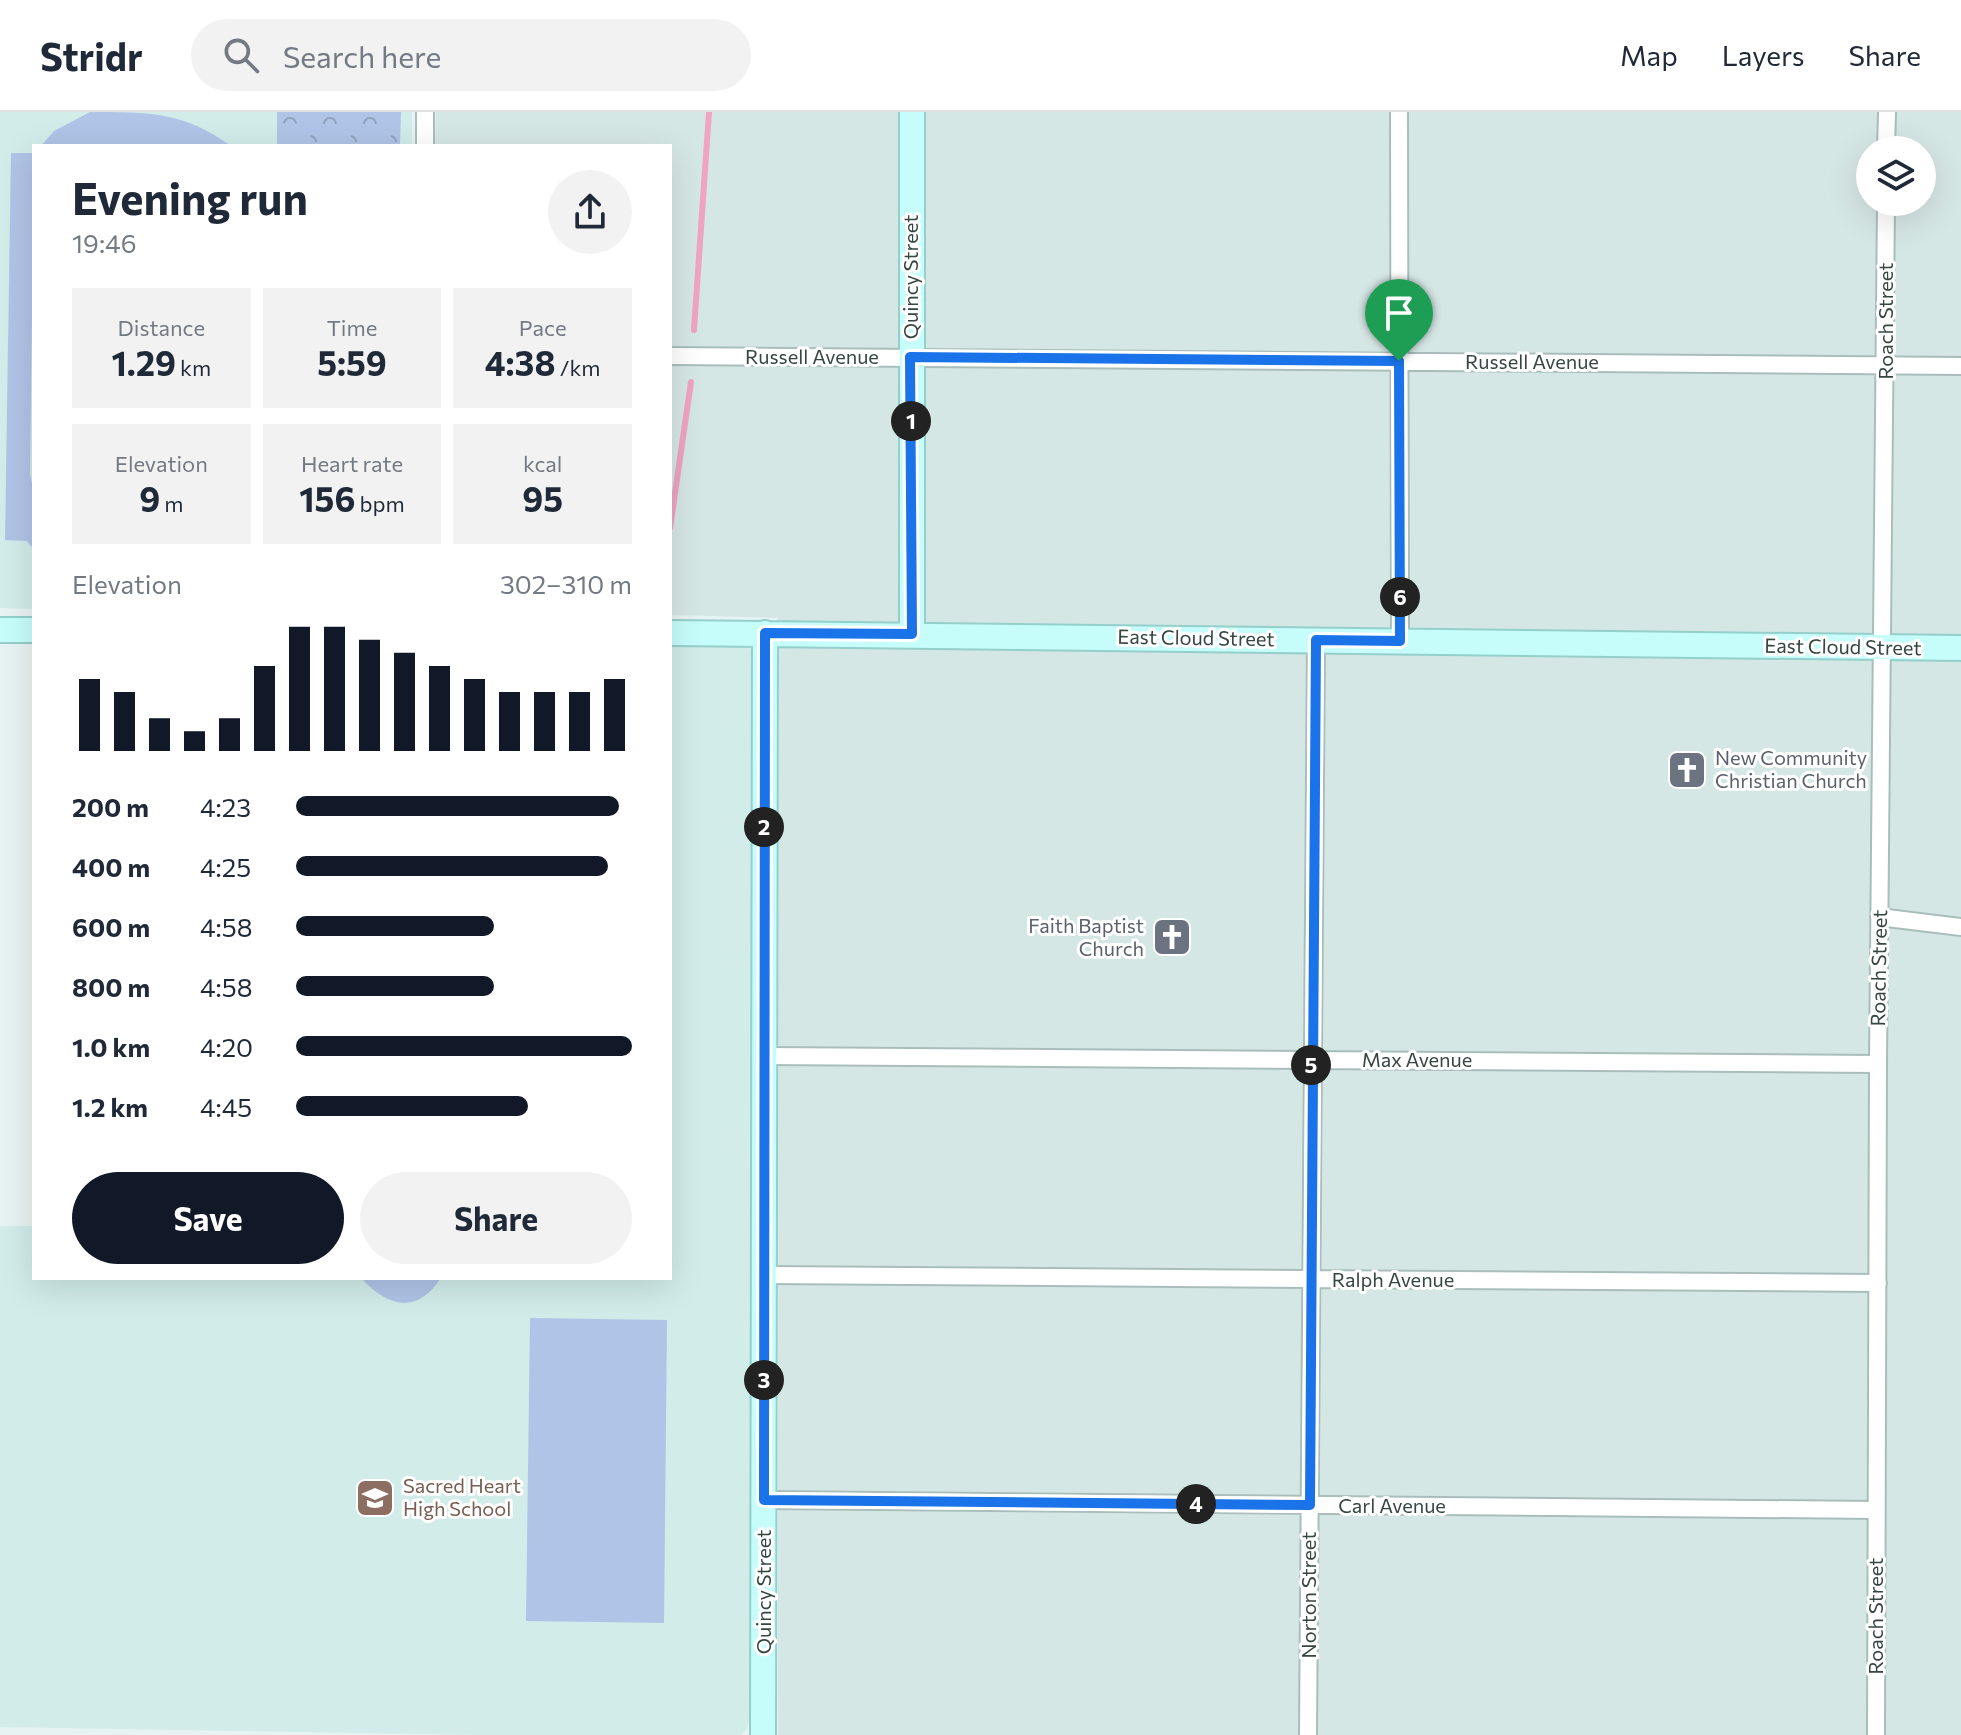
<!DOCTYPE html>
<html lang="en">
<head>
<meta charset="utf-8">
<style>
  body { margin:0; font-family:Commissioner,sans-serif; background:#f2f2f3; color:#1f2937; height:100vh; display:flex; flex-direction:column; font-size:30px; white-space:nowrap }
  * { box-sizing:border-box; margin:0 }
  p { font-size:26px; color:#747a83 }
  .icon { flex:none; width:44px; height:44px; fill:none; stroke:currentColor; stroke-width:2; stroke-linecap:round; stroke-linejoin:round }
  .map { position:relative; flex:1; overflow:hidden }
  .panel { position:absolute; left:32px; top:32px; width:640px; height:1136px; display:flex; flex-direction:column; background:#fff; border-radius:0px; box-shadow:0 8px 32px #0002 }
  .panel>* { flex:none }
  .tools { position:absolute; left:1856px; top:24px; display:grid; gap:16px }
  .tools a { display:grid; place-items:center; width:80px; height:80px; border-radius:50%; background:#fff; box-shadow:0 8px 32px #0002; font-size:40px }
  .pin { position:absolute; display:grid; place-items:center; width:68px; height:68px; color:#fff; margin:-82px -34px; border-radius:50% 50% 50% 0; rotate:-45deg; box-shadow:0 0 8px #0007 }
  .pin .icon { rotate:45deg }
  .km { position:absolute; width:40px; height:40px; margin:-20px; border-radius:50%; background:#222; color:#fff; font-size:22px; line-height:40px; text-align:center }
  .round { display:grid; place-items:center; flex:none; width:84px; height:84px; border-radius:42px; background:#f2f2f3 }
  .overview { display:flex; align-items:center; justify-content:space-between; height:136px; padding:0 40px }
  h1 { font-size:44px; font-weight:700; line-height:60px }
  .figures { display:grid; grid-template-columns:repeat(3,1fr); gap:12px; height:136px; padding:8px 40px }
  .figures div { display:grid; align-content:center; border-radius:0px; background:#f2f2f3; text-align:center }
  .figures b { font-size:34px; font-weight:700 }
  .figures small { font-size:22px; font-weight:400 }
  .figures p { font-size:22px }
  .chart { height:224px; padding:16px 40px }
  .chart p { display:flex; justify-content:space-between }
  .chart svg { width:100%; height:144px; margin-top:8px; stroke:#111827; stroke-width:6 }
  .primary-button { display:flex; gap:16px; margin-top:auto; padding:16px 40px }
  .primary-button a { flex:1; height:92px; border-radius:48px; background:#111827; color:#fff; font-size:32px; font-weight:700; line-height:92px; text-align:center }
  .primary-button a+a { background:#f2f2f3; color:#1f2937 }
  ul { padding:0 40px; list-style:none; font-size:26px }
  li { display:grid; grid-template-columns:128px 96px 1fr; align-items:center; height:60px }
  li i { height:20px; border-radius:10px; background:#111827 }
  header { display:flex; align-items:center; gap:48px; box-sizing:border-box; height:112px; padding:0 40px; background:#fff; border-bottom:2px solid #e0e1e3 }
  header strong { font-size:38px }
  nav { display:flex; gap:44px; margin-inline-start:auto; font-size:28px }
  .search { width:560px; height:72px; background:#f2f2f3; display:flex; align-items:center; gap:20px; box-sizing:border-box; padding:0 28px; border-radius:44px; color:#747a83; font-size:30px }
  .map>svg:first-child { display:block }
  .residential { fill:#d5e7e5; fill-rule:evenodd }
  .education { fill:#d1ece9 }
  .park { fill:url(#park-crowns) }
  .pitch { fill:#b0c4e7 }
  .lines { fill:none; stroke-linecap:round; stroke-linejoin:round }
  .stream { stroke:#efa4c2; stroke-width:6 }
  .street-casing { stroke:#a9bebb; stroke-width:20 }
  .secondary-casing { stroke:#94cfcb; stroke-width:28 }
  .street { stroke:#fff; stroke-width:16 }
  .secondary { stroke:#c6fdfb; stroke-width:24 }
  .route-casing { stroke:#fff; stroke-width:16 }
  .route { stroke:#1a73e8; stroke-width:10 }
  .labels { text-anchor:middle; stroke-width:6; stroke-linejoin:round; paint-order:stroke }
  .street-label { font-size:20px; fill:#364643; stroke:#fff }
  .worship-label { font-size:20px; fill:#5b616d; stroke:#fff; text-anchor:start }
  .education-label { font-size:20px; fill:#785e54; stroke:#fff; text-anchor:start }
</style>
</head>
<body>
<header>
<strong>Stridr</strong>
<div class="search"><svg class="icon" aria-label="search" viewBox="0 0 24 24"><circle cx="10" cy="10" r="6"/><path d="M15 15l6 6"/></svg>Search here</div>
<nav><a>Map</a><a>Layers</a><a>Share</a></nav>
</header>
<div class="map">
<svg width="1961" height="1623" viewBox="0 0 1961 1623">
  <defs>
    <pattern id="park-crowns" width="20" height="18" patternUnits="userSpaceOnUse" patternTransform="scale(2)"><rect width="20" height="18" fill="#b0c4e7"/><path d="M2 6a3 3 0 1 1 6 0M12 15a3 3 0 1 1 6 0" fill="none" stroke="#90a1bd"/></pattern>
  </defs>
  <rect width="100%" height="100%" fill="#e7f3f2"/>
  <path class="residential" d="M436,0H1961V1623H778V506L670,503V34H435ZM1870,38H1922V90H1870Z"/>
  <path class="education" d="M0,0H412V34H34V497L0,496Z
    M670,534H744L753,538L754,549L750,1606L746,1618L741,1623H478L0,1615V1114H34V1166H670Z"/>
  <path class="park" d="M277,0H401L400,34H277Z"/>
  <path class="pitch" d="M90,0C150,0 184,0 231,34H41L54,19Z
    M280,11L311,12L310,34H280Z
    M320,12H351V34H320Z
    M360,13H391V34H360Z
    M11,41H34L30,362L34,381V438L27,429L5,428Z
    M361,1166H441C416,1204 387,1194 361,1166Z
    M530,1206L667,1208L664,1511L526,1509Z"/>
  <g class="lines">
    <path class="stream" d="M694,218L709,0
      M670,416L691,270"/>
    <g class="street-casing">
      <path id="street" d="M1399,0L1400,529
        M425,34V0
        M1886,38L1887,0
        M670,244L1961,254
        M1879,805L1961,815
        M764,944L1878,952
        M764,1163L1878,1171
        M764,1388L1876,1398
        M1308,1623L1316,528
        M1876,1623L1878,952L1886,90"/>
    </g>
    <g class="secondary-casing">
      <path id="secondary" d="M912,0V522
        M0,518H34
        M670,521L1961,536
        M763,1623L765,521"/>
    </g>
    <use href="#street" class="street"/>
    <use href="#secondary" class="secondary"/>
  </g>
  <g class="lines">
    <g class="route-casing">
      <path id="route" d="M910,245L1399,249L1400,529L1316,528L1310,1393L764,1388L765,521L912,522Z"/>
    </g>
    <use href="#route" class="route"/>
  </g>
  <defs>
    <g id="church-square" transform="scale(2)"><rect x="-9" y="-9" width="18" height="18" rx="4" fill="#6b7280" stroke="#fff"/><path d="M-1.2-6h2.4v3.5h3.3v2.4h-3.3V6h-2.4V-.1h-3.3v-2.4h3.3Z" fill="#fff"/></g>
    <g id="school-square" transform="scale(2)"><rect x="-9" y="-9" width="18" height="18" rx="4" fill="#8d6e63" stroke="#fff"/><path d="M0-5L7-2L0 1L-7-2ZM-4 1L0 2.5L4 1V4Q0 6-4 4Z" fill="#fff"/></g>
  </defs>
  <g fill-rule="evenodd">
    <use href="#church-square" x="1687" y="658"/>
    <use href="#church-square" x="1172" y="825"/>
    <use href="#school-square" x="375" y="1386"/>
  </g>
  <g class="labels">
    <g class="street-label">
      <text transform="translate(911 165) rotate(-90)" y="7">Quincy Street</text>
      <text transform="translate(1886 209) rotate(-90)" y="7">Roach Street</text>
      <text x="812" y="252">Russell Avenue</text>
      <text x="1532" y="257">Russell Avenue</text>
      <text transform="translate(1196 526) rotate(1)" y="7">East Cloud Street</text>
      <text transform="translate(1843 535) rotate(1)" y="7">East Cloud Street</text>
      <text transform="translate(1879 856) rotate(-89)" y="7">Roach Street</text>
      <text x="1417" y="955">Max Avenue</text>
      <text x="1393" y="1175">Ralph Avenue</text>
      <text x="1392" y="1401">Carl Avenue</text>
      <text transform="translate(764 1480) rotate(-90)" y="7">Quincy Street</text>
      <text transform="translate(1309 1483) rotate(-90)" y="7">Norton Street</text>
      <text transform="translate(1876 1504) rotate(-90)" y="7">Roach Street</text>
    </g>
    <g class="worship-label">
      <text x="1715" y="653">New Community<tspan x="1715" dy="23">Christian Church</tspan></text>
      <text x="1144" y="821" text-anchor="end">Faith Baptist<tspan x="1144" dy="23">Church</tspan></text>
    </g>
    <g class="education-label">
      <text x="403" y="1381">Sacred Heart<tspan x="403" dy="23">High School</tspan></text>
    </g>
  </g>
</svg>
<div class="tools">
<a><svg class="icon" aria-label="layers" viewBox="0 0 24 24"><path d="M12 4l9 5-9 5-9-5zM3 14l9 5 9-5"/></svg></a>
</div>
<div class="pin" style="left:1399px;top:249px;background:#1e9e55"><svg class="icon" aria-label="arrive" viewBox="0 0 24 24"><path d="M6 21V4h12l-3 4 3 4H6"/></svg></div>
<b class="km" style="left:911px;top:309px">1</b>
<b class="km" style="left:764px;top:715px">2</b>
<b class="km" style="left:764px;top:1268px">3</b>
<b class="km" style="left:1196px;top:1392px">4</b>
<b class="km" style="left:1311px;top:953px">5</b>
<b class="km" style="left:1400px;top:485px">6</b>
<section class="panel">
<div class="overview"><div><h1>Evening run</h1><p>19:46</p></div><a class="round"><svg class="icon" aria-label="share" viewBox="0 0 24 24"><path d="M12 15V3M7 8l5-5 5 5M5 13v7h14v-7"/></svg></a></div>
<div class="figures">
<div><p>Distance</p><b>1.29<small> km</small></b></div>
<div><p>Time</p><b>5:59</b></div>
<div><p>Pace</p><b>4:38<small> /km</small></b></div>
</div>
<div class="figures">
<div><p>Elevation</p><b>9<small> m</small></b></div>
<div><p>Heart rate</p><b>156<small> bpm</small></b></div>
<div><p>kcal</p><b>95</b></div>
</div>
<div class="chart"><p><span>Elevation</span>302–310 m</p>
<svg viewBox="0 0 160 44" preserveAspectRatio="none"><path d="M5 44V22M15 44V26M25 44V34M35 44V38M45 44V34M55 44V18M65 44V6M75 44V6M85 44V10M95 44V14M105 44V18M115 44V22M125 44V26M135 44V26M145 44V26M155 44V22"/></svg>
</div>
<ul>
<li><b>200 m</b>4:23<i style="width:96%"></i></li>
<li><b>400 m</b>4:25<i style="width:93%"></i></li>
<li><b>600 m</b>4:58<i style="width:59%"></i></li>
<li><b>800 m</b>4:58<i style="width:59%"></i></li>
<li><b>1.0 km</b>4:20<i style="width:100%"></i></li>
<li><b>1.2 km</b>4:45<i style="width:69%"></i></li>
</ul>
<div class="primary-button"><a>Save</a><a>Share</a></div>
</section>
</div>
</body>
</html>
